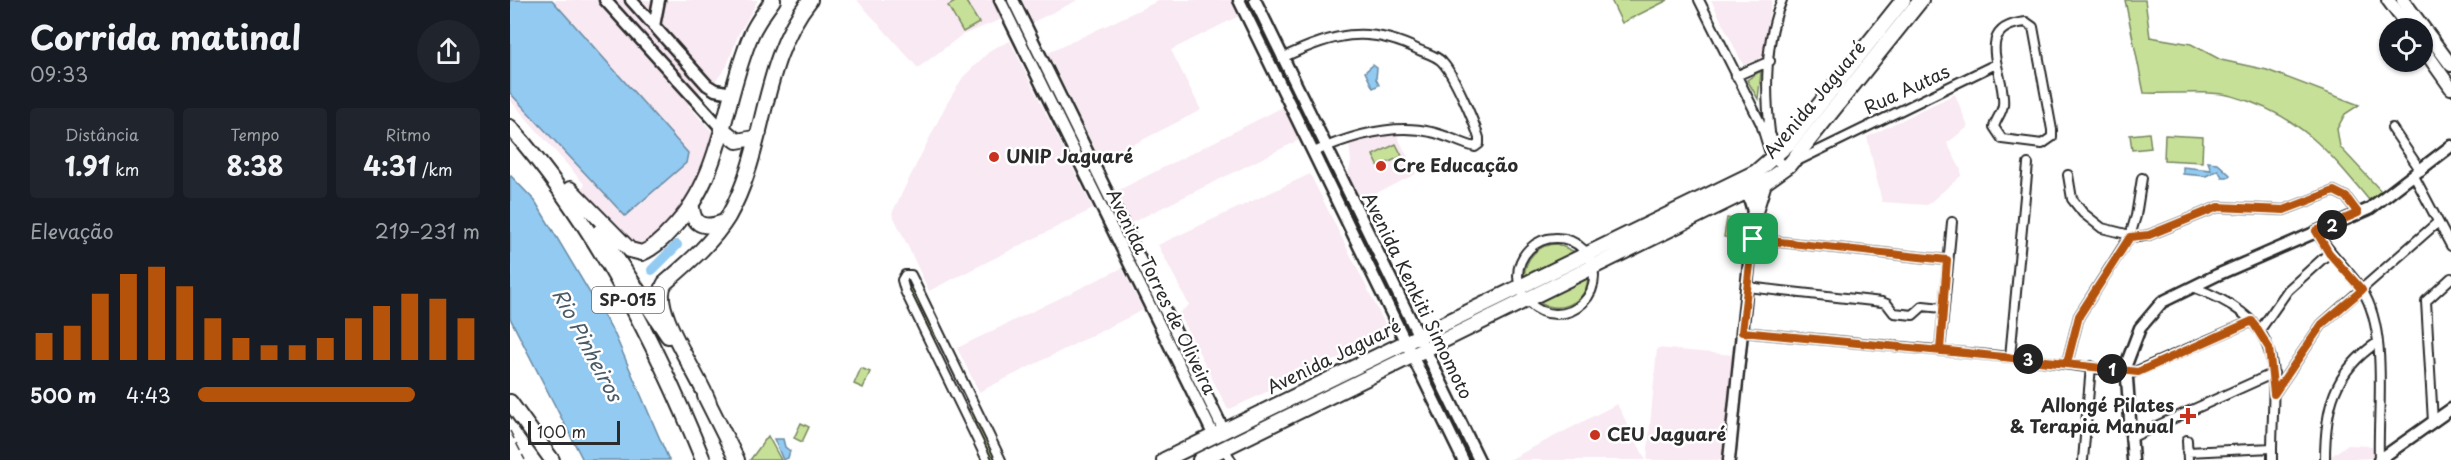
<!DOCTYPE html>
<html lang="pt">
<head>
<meta charset="utf-8">
<style>
  body { margin:0; font-family:"Playpen Sans",sans-serif; background:#20242c; color:#f1f3f6; height:100vh; display:flex; flex-direction:column; font-size:22px; white-space:nowrap }
  * { box-sizing:border-box; margin:0 }
  p { font-size:20px; color:#9ea1a6 }
  .icon { flex:none; width:33px; height:33px; fill:none; stroke:currentColor; stroke-width:2; stroke-linecap:round; stroke-linejoin:round }
  .map { position:relative; flex:1; overflow:hidden }
  .details { display:flex; flex-direction:column; background:#171b24; width:510px }
  .details>* { flex:none }
  .controls { position:absolute; left:1869px; top:18px; display:grid; gap:12px }
  .controls a { display:grid; place-items:center; width:54px; height:54px; border-radius:50%; background:#171b24; box-shadow:0 2px 4px #0004; font-size:30px }
  .scale { position:absolute; left:18px; bottom:15px; width:92px; box-sizing:border-box; padding-left:6px; border:3px solid #2b2b2b; border-top:0; font-size:16px; line-height:21px; white-space:nowrap; color:#2b2b2b; -webkit-text-stroke:4px #fff; paint-order:stroke }
  .pin { position:absolute; display:grid; place-items:center; width:51px; height:51px; color:#fff; margin:-26px; border-radius:12px; box-shadow:0 3px 9px #0006 }
  .km { position:absolute; width:30px; height:30px; margin:-15px; border-radius:50%; background:#222; color:#fff; font-size:16px; line-height:30px; text-align:center }
  .round { display:grid; place-items:center; flex:none; width:63px; height:63px; border-radius:32px; background:#20242c }
  .overview { display:flex; align-items:center; justify-content:space-between; height:102px; padding:0 30px }
  h1 { font-size:33px; font-weight:700; line-height:45px }
  .metrics { display:grid; grid-template-columns:repeat(3,1fr); gap:9px; height:102px; padding:6px 30px }
  .metrics div { display:grid; align-content:center; border-radius:6px; background:#20242c; text-align:center }
  .metrics b { font-size:26px; font-weight:700 }
  .metrics small { font-size:16px; font-weight:400 }
  .metrics p { font-size:16px }
  .chart { height:168px; padding:12px 30px }
  .chart p { display:flex; justify-content:space-between }
  .chart svg { width:100%; height:108px; margin-top:6px; stroke:#b45309; stroke-width:6 }
  ul { padding:0 30px; list-style:none; font-size:20px }
  li { display:grid; grid-template-columns:96px 72px 1fr; align-items:center; height:45px }
  li i { height:15px; border-radius:8px; background:#b45309 }
  main { display:flex; flex:1; min-height:0 }
  .map>svg:first-child { display:block }
  .built { fill:#f9e9f2 }
  .green { fill:#c6e197; stroke:#788661; stroke-width:1.5 }
  .water { fill:#92caf1; stroke:#698aa2; stroke-width:1.5 }
  .lines { fill:none; stroke-linecap:round; stroke-linejoin:round }
  .river { stroke:#92caf1; stroke-width:10 }
  .street-casing { stroke:#2b2b2b; stroke-width:12 }
  .secondary-casing { stroke:#2b2b2b; stroke-width:15 }
  .primary-casing { stroke:#2b2b2b; stroke-width:16 }
  .highway-casing { stroke:#2b2b2b; stroke-width:18 }
  .street { stroke:#fff; stroke-width:8 }
  .secondary { stroke:#fff; stroke-width:10 }
  .primary { stroke:#fff; stroke-width:12 }
  .highway { stroke:#fff; stroke-width:14 }
  .rail { stroke:#2b2b2b; stroke-width:1.5; stroke-dasharray:9 4.5; stroke-linecap:butt }
  .route-casing { stroke:#fff; stroke-width:12 }
  .route { stroke:#b45309; stroke-width:8 }
  .poi-dot { fill:#c8321e; stroke:#fff; stroke-width:2 }
  .labels { text-anchor:middle; stroke-width:5; stroke-linejoin:round; paint-order:stroke }
  .shield { fill:#fff; stroke:#6b6b6b; stroke-width:1.5 }
  .shield-label { font-size:16px; font-weight:bold; fill:#2b2b2b }
  .street-label { font-size:18px; fill:#2b2b2b; stroke:#fff }
  .poi-label { font-size:18px; font-weight:bold; fill:#2b2b2b; stroke:#fff; text-anchor:start }
  .water-label { font-size:20px; font-style:italic; fill:#4a5b66; stroke:#fff }
</style>
</head>
<body>
<main>
<section class="details">
<div class="overview"><div><h1>Corrida matinal</h1><p>09:33</p></div><a class="round"><svg class="icon" aria-label="share" viewBox="0 0 24 24"><path d="M12 15V3M7 8l5-5 5 5M5 13v7h14v-7"/></svg></a></div>
<div class="metrics">
<div><p>Distância</p><b>1.91<small> km</small></b></div>
<div><p>Tempo</p><b>8:38</b></div>
<div><p>Ritmo</p><b>4:31<small> /km</small></b></div>
</div>
<div class="chart"><p><span>Elevação</span>219–231 m</p>
<svg viewBox="0 0 160 44" preserveAspectRatio="none"><path d="M5 44V33M15 44V30M25 44V17M35 44V9M45 44V6M55 44V14M65 44V27M75 44V35M85 44V38M95 44V38M105 44V35M115 44V27M125 44V22M135 44V17M145 44V19M155 44V27"/></svg>
</div>
<ul>
<li><b>500 m</b>4:43<i style="width:77%"></i></li>
</ul>
</section>
<div class="map">
<svg width="1941" height="460" viewBox="0 0 1941 460">
  <rect width="100%" height="100%" fill="#fff"/>
  <filter id="ink" filterUnits="userSpaceOnUse"><feTurbulence type="fractalNoise" baseFrequency=".0167" numOctaves="2"/><feDisplacementMap in="SourceGraphic" scale="12" xChannelSelector="R" yChannelSelector="G"/><feConvolveMatrix kernelMatrix="1 2 1 2 8 2 1 2 1" color-interpolation-filters="sRGB"/></filter>
  <g filter="url(#ink)">
    <path class="built" d="M0,0H248L228,35L217,66L204,83L194,75L195,88L178,105L205,135L184,191L167,217L135,247L120,246L71,189L75,185L0,100Z
      M347,0H485L495,18L452,35L408,68Z
      M512,0H568L523,22Z
      M650,0H721L729,16L661,50L691,110L591,161L538,53Z
      M1201,0H1262L1257,24L1255,56L1233,65Z
      M500,41L583,209L419,291L382,213L436,105L453,77L482,49Z
      M1445,94L1458,127L1437,143L1451,170V176L1417,205L1372,202L1357,137Z
      M773,107L789,140L621,223L605,192Z
      M880,134L887,135L906,174L850,201L838,175L841,162L839,144Z
      M800,174L880,334L718,410L669,313L679,305L648,245Z
      M612,268L633,310L469,392L447,348Z
      M1147,348L1224,355L1215,460H1137Z
      M1107,404L1136,460H999Z
      M1837,445L1862,446L1864,458L1820,460V457Z"/>
    <path class="green" d="M448,0H455L469,23L453,32L438,6Z
      M735,0H739L764,52L761,53Z
      M1101,0H1158L1112,23Z
      M1615,0H1635L1640,37L1681,44L1711,60L1757,70L1849,105L1835,114L1827,129L1830,147L1872,192L1859,200C1818,150 1788,114 1722,96C1700,90 1658,94 1634,93Z
      M533,71L596,200L593,201L530,72Z
      M1249,72L1251,73L1248,99L1237,80Z
      M776,76L805,136L802,138L773,78Z
      M1639,133L1641,148L1622,150L1620,135Z
      M1655,135L1693,137L1692,162L1654,160Z
      M886,144L892,156L869,167L863,155Z
      M1217,218L1229,220L1226,239L1214,237Z
      M849,225L897,324L894,326L846,227Z
      M1047,244L1065,252L1014,277C1015,258 1028,244 1047,244Z
      M1078,276C1077,304 1050,314 1027,302Z
      M402,288L426,338L424,339L399,289Z
      M351,368L360,372L353,388L344,384Z
      M461,408L486,460H482L458,410Z
      M291,423L299,427L292,442L284,438Z
      M258,436L271,460H240Z"/>
    <path class="water" d="M0,0H42L178,153L176,163L115,216L0,93Z
      M863,65L867,68L866,79L869,85L863,88L855,72Z
      M1698,162L1707,163L1720,175L1719,177H1712L1708,170L1696,176L1673,174V167L1701,170Z
      M0,175L25,201L105,335L159,460H73L0,318Z
      M264,439H273L275,447L280,451L278,458L273,460Z"/>
    <g class="lines">
      <path class="river" d="M142,270L167,245"/>
      <g class="street-casing">
        <path id="street" d="M1189,0L1251,124L1262,160L1279,165L1486,64
          M1516,22L1523,27L1542,130V137L1532,144L1492,139L1484,127C1486,119 1492,113 1493,105C1497,75 1460,27 1516,22Z
          M772,58C822,34 857,24 909,50C916,53 928,56 933,63C944,75 964,121 969,138V144L965,147C950,143 936,135 921,132C883,123 838,137 804,152
          M1226,76L1260,61
          M1882,128L1911,171
          M1256,129L1264,140L1278,144
          M1260,132C1255,91 1255,39 1272,0
          M1558,175L1562,199L1573,213L1592,228L1628,237L1639,235L1708,207L1774,210L1824,191L1836,197L1848,213
          M1904,176L1941,246
          M1806,231C1819,253 1838,269 1852,290C1879,332 1867,411 1869,460
          M1008 276a38 38 0 1 1 76 0a38 38 0 1 1-76 0Z
          M1243,239L1437,260
          M1237,287L1372,302L1377,304L1384,313L1403,315L1413,306L1432,308
          M1683,287C1784,325 1761,371 1762,460
          M1750,330L1778,290L1819,253
          M1232,332L1500,357L1622,373L1742,321
          M1430,350L1442,222
          M1500,357L1518,164
          M1557,363L1569,316L1620,236L1626,216L1632,178
          M1764,394L1812,324L1928,222
          M1923,422L1916,301L1941,278
          M1620,438L1764,373
          M1677,440L1678,460
          M714,448L721,460
          M1677,452L1762,448
          M477,460L395,291L392,280L395,275H401L404,281L491,460
          M1573,460L1581,366
          M1815,460C1815,409 1823,372 1868,342"/>
      </g>
      <g class="secondary-casing">
        <path id="secondary" d="M95,0L211,128
          M121,0L197,85L205,90L222,93
          M490,0L704,436
          M503,0L714,431
          M729,0L953,460
          M745,0L969,460
          M144,26L149,0
          M1219,460L1244,215L1240,201L1230,186
          M1623,460L1616,365L1630,328L1652,302L1707,275L1859,209L1941,146
          M1869,460L1941,409"/>
      </g>
      <g class="primary-casing">
        <path id="primary" d="M1878,0L1899,28
          M1893,0L1941,65
          M1912,47L1941,88"/>
      </g>
      <g class="highway-casing">
        <path id="highway" d="M0,127C85,224 145,341 193,460
          M211,128L227,141L244,138L249,133
          M60,189L120,250L132,253C144,248 153,239 161,230C213,178 213,100 241,35C246,23 255,11 263,0
          M182,208C184,228 197,228 214,222
          M1244,215L1254,183
          M89,232L158,336
          M195,396L227,460
          M0,402L42,460
          M199,403C190,376 139,307 155,283C178,263 202,243 218,217C257,149 250,62 300,0
          M654,460L1246,172L1278,144L1393,0
          M690,460L1254,183L1279,165L1411,0"/>
      </g>
      <use href="#street" class="street"/>
      <use href="#secondary" class="secondary"/>
      <use href="#primary" class="primary"/>
      <use href="#highway" class="highway"/>
      <path class="rail" d="M0,431L15,460"/>
    </g>
  </g>
  <g class="lines" filter="url(#ink)">
    <g class="route-casing">
      <path id="route" d="M1243,239L1437,260L1430,350L1628,372L1742,321L1759,348L1764,394L1812,324L1852,290L1819,253L1806,231L1848,213L1836,197L1824,191L1774,210L1708,207L1639,235L1620,237L1569,316L1557,363L1232,332L1243,239"/>
    </g>
    <use href="#route" class="route"/>
  </g>
  <g class="poi-dot">
    <circle cx="484" cy="157" r="6"/>
    <circle cx="871" cy="166" r="6"/>
    <path d="M1675 407h6v6h6v6h-6v6h-6v-6h-6v-6h6z"/>
    <circle cx="1085" cy="435" r="6"/>
  </g>
  <g class="labels">
    <rect class="shield" x="82" y="287" width="72" height="26" rx="4.5"/>
    <g class="shield-label">
      <text x="118" y="306">SP-015</text>
    </g>
    <g class="street-label">
      <text transform="translate(1397 90) rotate(-25)" y="6">Rua Autas</text>
      <text transform="translate(1305 100) rotate(-50)" y="6">Avenida Jaguaré</text>
      <text transform="translate(651 292) rotate(64)" y="6">Avenida Torres de Oliveira</text>
      <text transform="translate(907 296) rotate(64)" y="6">Avenida Kenkiti Simomoto</text>
      <text transform="translate(824 357) rotate(-26)" y="6">Avenida Jaguaré</text>
    </g>
    <g class="poi-label">
      <text x="496" y="163">UNIP Jaguaré</text>
      <text x="883" y="172">Cre Educação</text>
      <text x="1664" y="412" text-anchor="end">Allongé Pilates<tspan x="1664" dy="21">&amp; Terapia Manual</tspan></text>
      <text x="1097" y="441">CEU Jaguaré</text>
    </g>
    <g class="water-label">
      <text transform="translate(77 345) rotate(62)" y="7">Rio Pinheiros</text>
    </g>
  </g>
</svg>
<div class="controls">
<a><svg class="icon" aria-label="locate" viewBox="0 0 24 24"><circle cx="12" cy="12" r="6"/><path d="M12 2v4M12 18v4M2 12h4M18 12h4"/></svg></a>
</div>
<div class="scale">100 m</div>
<div class="pin" style="left:1243px;top:239px;background:#1e9e55"><svg class="icon" aria-label="arrive" viewBox="0 0 24 24"><path d="M6 21V4h12l-3 4 3 4H6"/></svg></div>
<b class="km" style="left:1602px;top:369px">1</b>
<b class="km" style="left:1822px;top:225px">2</b>
<b class="km" style="left:1518px;top:359px">3</b>
</div>
</main>
</body>
</html>
